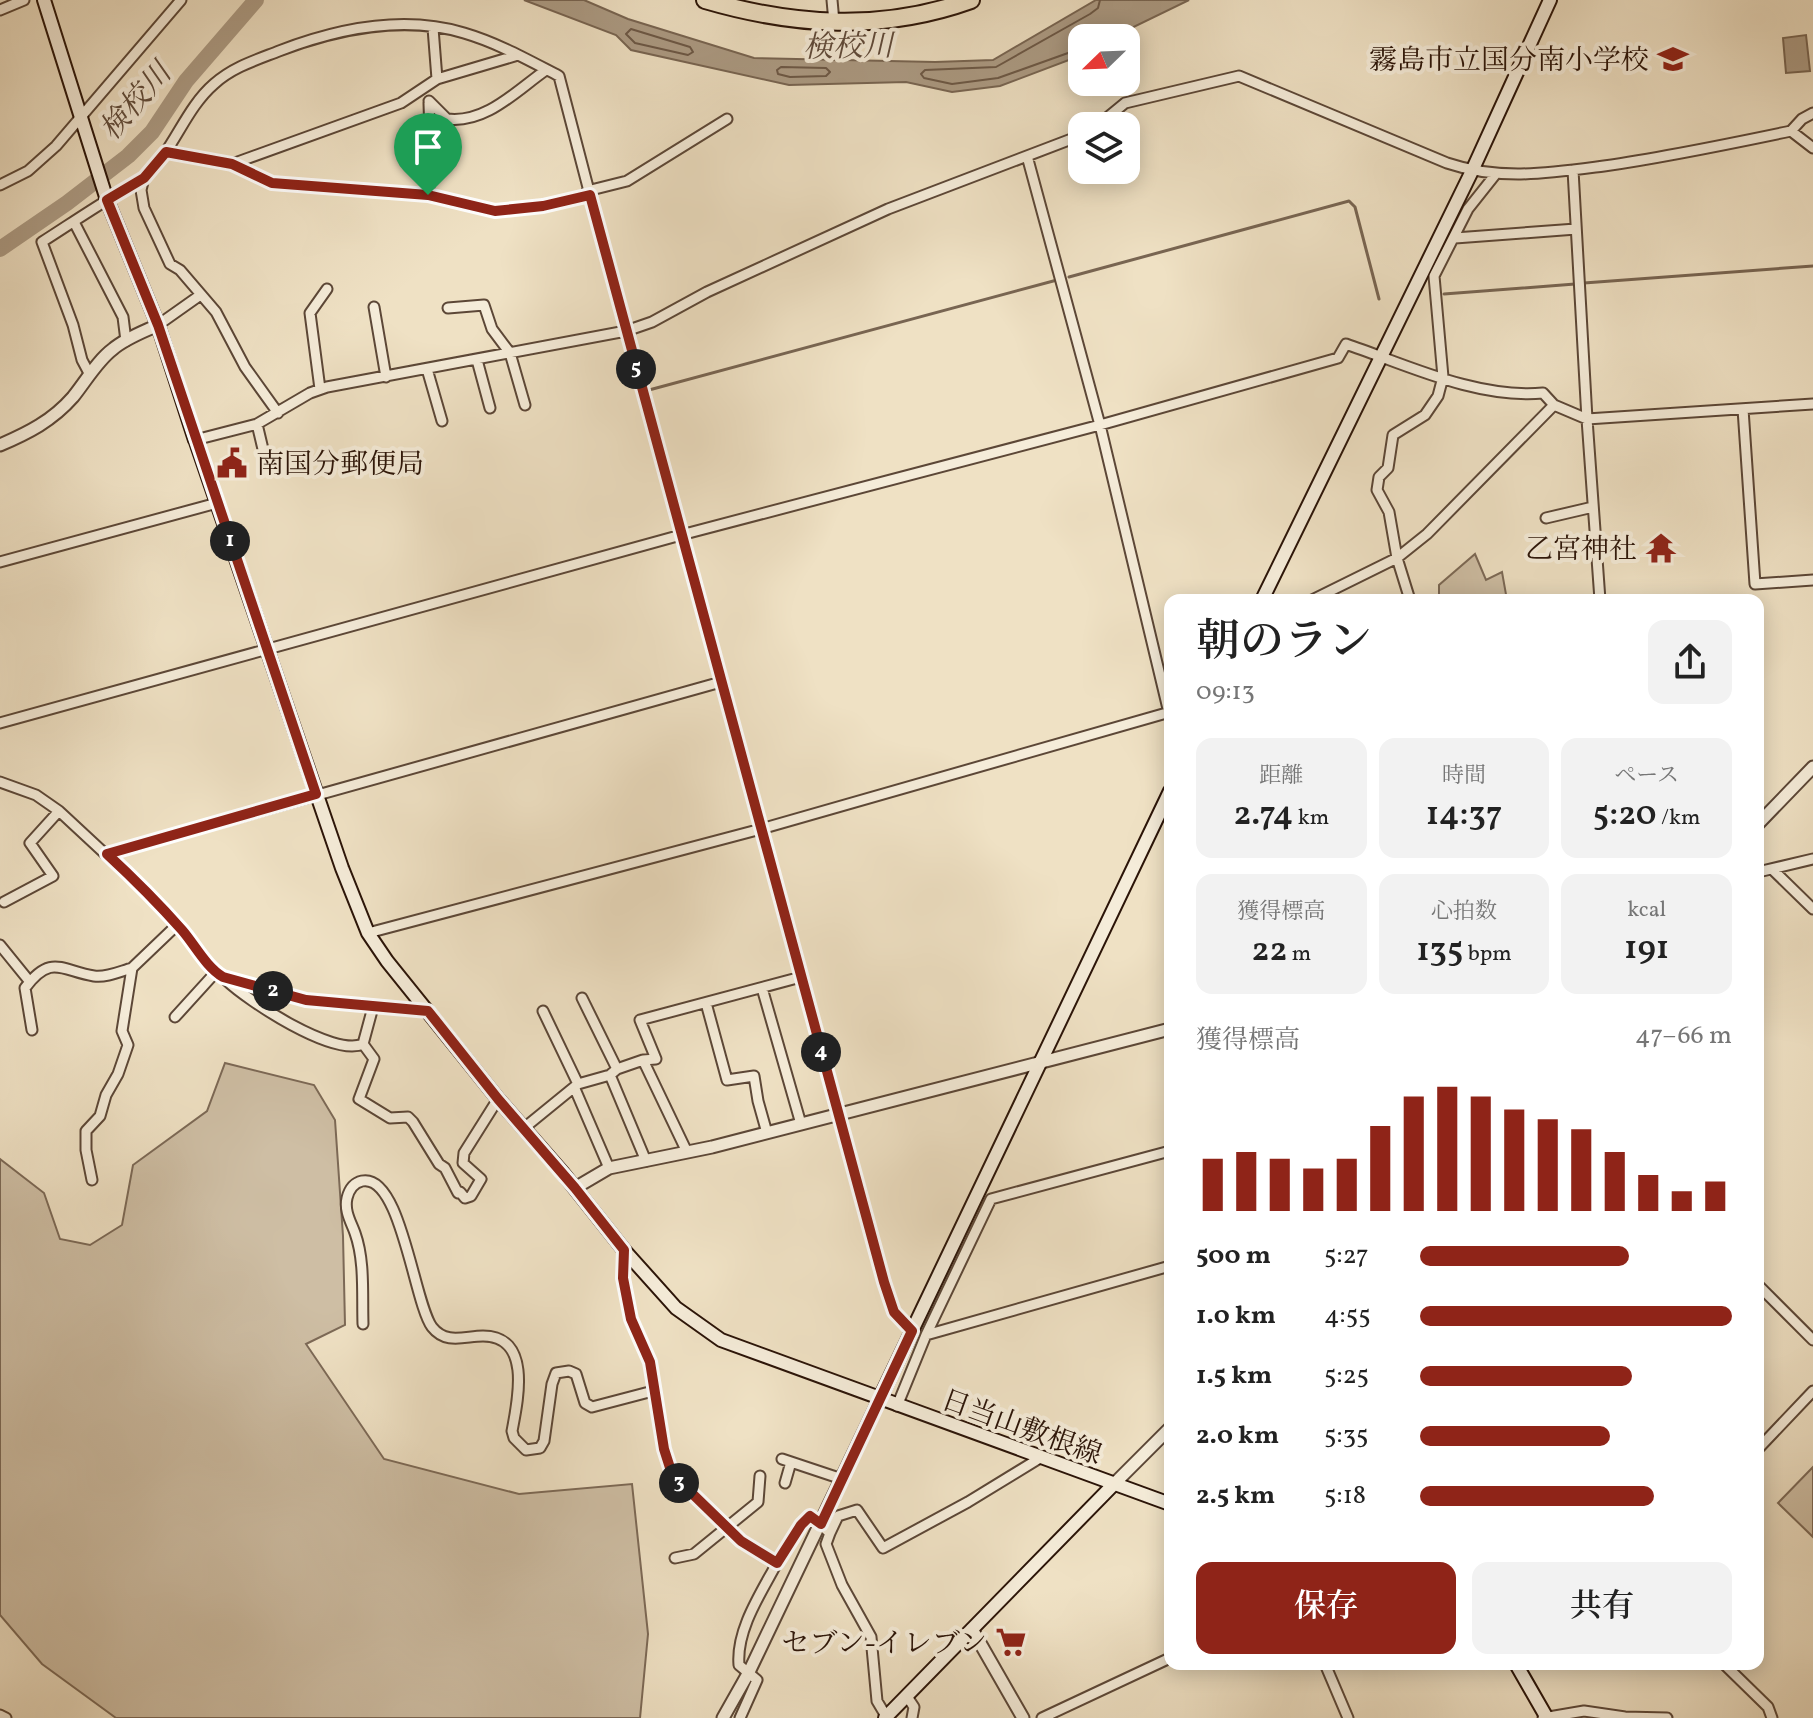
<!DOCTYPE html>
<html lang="ja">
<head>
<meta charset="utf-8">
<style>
  body { margin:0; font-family:Vollkorn,"Noto Serif JP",serif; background:#f2f2f2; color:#222; height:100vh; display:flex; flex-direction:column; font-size:30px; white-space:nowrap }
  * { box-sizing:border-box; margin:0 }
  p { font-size:26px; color:#767676 }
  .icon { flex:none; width:44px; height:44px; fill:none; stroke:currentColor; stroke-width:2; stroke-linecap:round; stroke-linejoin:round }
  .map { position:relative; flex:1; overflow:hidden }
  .sheet { position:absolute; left:1164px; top:594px; width:600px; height:1076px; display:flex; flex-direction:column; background:#fff; border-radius:16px; box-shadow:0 4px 20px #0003 }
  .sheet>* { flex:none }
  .needle { width:52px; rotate:247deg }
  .buttons { position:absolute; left:1068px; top:24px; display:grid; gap:16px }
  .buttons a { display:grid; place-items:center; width:72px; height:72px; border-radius:16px; background:#fff; box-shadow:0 4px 20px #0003; font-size:40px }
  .pin { position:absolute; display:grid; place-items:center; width:68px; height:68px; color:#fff; margin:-82px -34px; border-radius:50% 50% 50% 0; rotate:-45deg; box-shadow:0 0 8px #0007 }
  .pin .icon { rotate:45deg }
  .km { position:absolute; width:40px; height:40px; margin:-20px; border-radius:50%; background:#222; color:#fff; font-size:22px; line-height:40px; text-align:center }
  .round { display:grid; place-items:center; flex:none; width:84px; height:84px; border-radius:16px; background:#f2f2f2 }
  .head { display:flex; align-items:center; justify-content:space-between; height:136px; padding:0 32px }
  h1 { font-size:44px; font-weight:600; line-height:60px }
  .metrics { display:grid; grid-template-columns:repeat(3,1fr); gap:12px; height:136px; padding:8px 32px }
  .metrics div { display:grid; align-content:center; border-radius:16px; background:#f2f2f2; text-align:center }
  .metrics b { font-size:34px; font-weight:600 }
  .metrics small { font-size:22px; font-weight:400 }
  .metrics p { font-size:22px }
  .chart { height:224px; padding:16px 32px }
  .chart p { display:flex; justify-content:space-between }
  .chart svg { width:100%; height:144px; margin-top:8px; stroke:#8f2418; stroke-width:6 }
  .primary-button { display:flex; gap:16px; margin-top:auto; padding:16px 32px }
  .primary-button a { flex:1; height:92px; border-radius:16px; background:#8f2418; color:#fff; font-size:32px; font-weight:600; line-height:92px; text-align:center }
  .primary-button a+a { background:#f2f2f2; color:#222 }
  ul { padding:0 32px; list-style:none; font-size:26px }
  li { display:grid; grid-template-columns:128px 96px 1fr; align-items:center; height:60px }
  li i { height:20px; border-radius:10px; background:#8f2418 }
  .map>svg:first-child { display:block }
  .green { fill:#cebea4; stroke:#7c6956; stroke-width:2 }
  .water { fill:#ac9b84; stroke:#786552; stroke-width:2 }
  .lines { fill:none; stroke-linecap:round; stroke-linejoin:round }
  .shore { stroke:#6c5846; stroke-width:2 }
  .stream { stroke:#786552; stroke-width:3 }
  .river { stroke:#ac9b84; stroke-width:16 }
  .minor-casing { stroke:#5c4737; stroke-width:13 }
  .tertiary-casing { stroke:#5c4737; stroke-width:15 }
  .secondary-casing { stroke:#2b1408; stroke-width:16 }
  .trunk-casing { stroke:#2b1408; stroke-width:20 }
  .minor { stroke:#f5ecd9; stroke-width:9 }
  .tertiary { stroke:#f5ecd9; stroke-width:11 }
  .secondary { stroke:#f5ecd9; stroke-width:12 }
  .trunk { stroke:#efe1c4; stroke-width:16 }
  .route-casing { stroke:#fff; stroke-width:16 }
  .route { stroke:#8f2418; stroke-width:10 }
  .labels { text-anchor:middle; stroke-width:8; stroke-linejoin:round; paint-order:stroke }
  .poi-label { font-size:28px; fill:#2b1408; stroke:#f5ecd9; text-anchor:end }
  .street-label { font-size:28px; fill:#2b1408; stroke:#f5ecd9 }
  .water-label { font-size:30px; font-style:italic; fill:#5f4a3a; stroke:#f5ecd9 }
</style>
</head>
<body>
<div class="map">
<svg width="1813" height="1718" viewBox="0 0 1813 1718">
  <rect width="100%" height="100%" fill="#efe1c4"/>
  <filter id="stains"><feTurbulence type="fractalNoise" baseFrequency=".0025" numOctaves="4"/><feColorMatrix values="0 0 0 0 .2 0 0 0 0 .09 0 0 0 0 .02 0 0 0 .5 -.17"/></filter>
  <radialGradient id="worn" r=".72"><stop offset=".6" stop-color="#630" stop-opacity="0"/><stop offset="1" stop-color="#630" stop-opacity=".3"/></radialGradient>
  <path class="green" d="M1475,554L1486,580L1502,572L1507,600H1439V585Z
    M225,1063L314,1085L335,1120L343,1236L345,1325L306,1344L384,1459L519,1494L632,1484L648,1634L640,1718H116L42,1664L0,1615V1159L44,1193L60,1239L90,1245L122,1225L133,1165L207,1111Z
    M1813,1467V1537L1778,1503Z"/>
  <path class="water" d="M524,0H584L628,19L754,58L935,62L993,60L1096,0H1189L1111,38H1082V55L1000,86L952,92L906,82L789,85L631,50L616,35Z
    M1806,35L1810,71L1786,73L1783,38Z"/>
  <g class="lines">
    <path class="shore" d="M631,29L690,47L693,52L688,55L635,43L626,34Z
      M1082,48L998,78L952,84L924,78L921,74L925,70L996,67L1090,14L1098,8L1100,0
      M781,67L826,68L830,72L826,76L790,77L778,74L777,70Z"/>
    <path class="stream" d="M1069,277L1349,201L1355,207L1379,299
      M1584,283L1813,266
      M1444,294L1575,284
      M649,390L1057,280"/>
    <path class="river" d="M0,249L67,203L128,156L152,132L186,81L256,0"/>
    <g class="minor-casing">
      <path id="minor" d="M832,0L834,22
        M0,10L24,0
        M433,28L437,79
        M429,101L447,119C486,124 517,90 546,70
        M1097,126L1125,103L1239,76L1447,163C1500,181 1550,173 1604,166C1667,157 1729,144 1791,131L1802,119L1813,113
        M1791,131L1813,148
        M166,152L232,164L272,183L428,195L495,211L543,206L590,195L884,1282L894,1312L912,1331
        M1027,156L1100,425L1169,713
        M232,164L401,103L437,79L518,55
        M1573,170L1587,419L1600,600
        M144,178L141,190L144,208L170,264L180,270L216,312L245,367L278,413
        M0,185L28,171L56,146L181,0
        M587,191L627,181L727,119
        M428,195L431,167L429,103
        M74,222L123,317L126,341
        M1455,238L1576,229
        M374,307L386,377
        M448,308L484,305L492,329L510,353L525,405
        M158,325L199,296
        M477,360L490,408
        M427,369L442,421
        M90,375L82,360L73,325L42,242C64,228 86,213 109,199C120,192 135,186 145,177C174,150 185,109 214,84C233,67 256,60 279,51C336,29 404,15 464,33C498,43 528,60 559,76L590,195
        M320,389L310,313L327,289
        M1743,409L1755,584L1813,580
        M257,424L267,466
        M195,440L257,424L310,393L327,387L626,331L652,322L707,292L888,209L1082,135
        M1546,518L1593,507
        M0,562L217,503
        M1312,600L1397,558L1389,512L1377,490L1379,477L1388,468L1393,435L1425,415L1438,396L1443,377L1434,276L1468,209L1495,175
        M1410,600L1397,558L1427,534L1554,405
        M0,723L681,535L1100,425L1338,358L1346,344C1407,365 1477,399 1543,393L1554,405L1587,419L1813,404
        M0,782L36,795L59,811L143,889L191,941L215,973L223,977L306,1000L428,1011
        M107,854L721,682
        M1773,870L1813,909
        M1758,872L1813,859
        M4,902L53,876L30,843L59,811
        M368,933L761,829L1170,712
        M0,945L30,982
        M226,980C248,1001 333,1057 363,1044L373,1007
        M762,988L801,1124
        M582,998L617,1069
        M706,1003L727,1080L754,1076L758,1101L767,1133
        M543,1011L578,1084
        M175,1017L215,973
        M32,1030L25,988C51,953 62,971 94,976C106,978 121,971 132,968
        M363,1044L374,1059L359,1099L390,1118L408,1117L413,1122L439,1164L445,1168L458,1193L460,1192L465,1198L471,1196L481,1179L463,1163L464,1153L498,1099
        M643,1060L656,1059L640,1020L801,977
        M610,1075L646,1161
        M575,1089L609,1168
        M524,1128L578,1084L610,1075L617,1069L643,1060L687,1152
        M92,1180L86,1150V1131L100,1116L106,1095L118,1074L128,1045L122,1031L132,968L177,925
        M624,1250L623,1278L631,1319L650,1362L664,1449L672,1474L741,1541L777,1563C761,1593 736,1630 739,1665L757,1680L740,1718
        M1758,1285L1813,1340
        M363,1324C362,1294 365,1261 355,1233C351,1222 344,1211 347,1198C349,1190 353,1183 362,1181C401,1173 414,1303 432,1327C446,1345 465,1336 483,1336C532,1336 518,1400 512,1431L514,1438L526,1450L540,1448L544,1441L552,1384L556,1373L569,1371L576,1374L585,1403L592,1407L653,1391
        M926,1335L1170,1266
        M897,1406L926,1335L991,1199L1170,1151
        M1758,1449L1813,1391
        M782,1459L842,1479
        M785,1483L791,1462
        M830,1533L826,1544L842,1585L871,1637L877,1701L886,1716
        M675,1558L694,1554L758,1502L760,1476
        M777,1563L801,1525L810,1516L830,1533L838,1516L857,1510L883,1548L968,1502L1040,1458
        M1325,1664L1348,1718
        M1724,1664L1768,1707L1772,1718
        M906,1695L914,1707L912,1718
        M0,1715L6,1718
        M1042,1718L1170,1658
        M1543,1718L1584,1711L1625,1717L1667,1718"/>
    </g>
    <g class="tertiary-casing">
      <path id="tertiary" d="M0,445C28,433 52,421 73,397C86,381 97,361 113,349C126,338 143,332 158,325
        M1758,824L1813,767
        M575,1188L609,1168L712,1147L1170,1029
        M1113,1485L1170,1428
        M972,1629L1023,1718
        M723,1718L749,1672L879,1400"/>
    </g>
    <g class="secondary-casing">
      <path id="secondary" d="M44,0L107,200L158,325L195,440
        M195,439L342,868L368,933L387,961L498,1099L562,1172L624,1250L676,1308L721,1340L1170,1504
        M1262,600L1472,171L1550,0
        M879,1400L1170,791
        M1516,1664L1547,1718
        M885,1718L1113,1485"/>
    </g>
    <g class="trunk-casing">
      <path id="trunk" d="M705,0C794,26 882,32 971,0"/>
    </g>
    <use href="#minor" class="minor"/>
    <use href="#tertiary" class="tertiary"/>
    <use href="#secondary" class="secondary"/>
    <use href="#trunk" class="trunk"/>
  </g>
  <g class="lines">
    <g class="route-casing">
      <path id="route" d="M166,152L232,164L272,183L428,195L495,211L543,206L590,195L884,1282L894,1312L912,1331L821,1524L810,1516L801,1525L777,1563L741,1541L672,1474L664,1449L650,1362L631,1319L623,1278L624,1250L575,1188L498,1099L428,1011L306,1000L223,977C206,967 195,945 182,930C158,903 133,878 107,854L316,794L158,325L107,200L144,178Z"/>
    </g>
    <use href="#route" class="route"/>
  </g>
  <defs>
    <g id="school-bare" transform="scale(2.4)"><path d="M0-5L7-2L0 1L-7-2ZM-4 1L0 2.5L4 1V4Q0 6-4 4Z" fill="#8f2418" stroke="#f5ecd9" stroke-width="2.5" paint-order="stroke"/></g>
    <g id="civic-bare" transform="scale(2.4)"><path d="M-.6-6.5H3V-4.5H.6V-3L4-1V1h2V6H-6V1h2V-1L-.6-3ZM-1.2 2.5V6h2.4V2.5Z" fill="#8f2418" stroke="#f5ecd9" stroke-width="2.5" paint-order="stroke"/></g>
    <g id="temple-bare" transform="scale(2.4)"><path d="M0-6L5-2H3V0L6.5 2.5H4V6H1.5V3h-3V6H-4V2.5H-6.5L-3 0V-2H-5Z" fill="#8f2418" stroke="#f5ecd9" stroke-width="2.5" paint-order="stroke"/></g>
    <g id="supermarket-bare" transform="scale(2.4)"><path d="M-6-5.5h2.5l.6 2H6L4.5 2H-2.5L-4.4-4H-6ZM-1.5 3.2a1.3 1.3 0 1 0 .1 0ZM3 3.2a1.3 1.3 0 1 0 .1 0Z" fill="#8f2418" stroke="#f5ecd9" stroke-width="2.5" paint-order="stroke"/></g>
  </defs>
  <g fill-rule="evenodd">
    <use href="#school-bare" x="1673" y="59"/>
    <use href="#civic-bare" x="232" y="463"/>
    <use href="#temple-bare" x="1661" y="548"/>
    <use href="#supermarket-bare" x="1011" y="1642"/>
  </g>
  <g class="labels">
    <g class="poi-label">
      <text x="1649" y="69">霧島市立国分南小学校</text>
      <text x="256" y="473" text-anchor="start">南国分郵便局</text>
      <text x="1637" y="558">乙宮神社</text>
      <text x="987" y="1652">セブン-イレブン</text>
    </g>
    <g class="street-label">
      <text transform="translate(1022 1426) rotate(20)" y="10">日当山敷根線</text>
    </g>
    <g class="water-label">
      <text transform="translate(848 46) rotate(-1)" y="10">検校川</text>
      <text transform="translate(135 101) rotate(-49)" y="10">検校川</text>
    </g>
  </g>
  <rect width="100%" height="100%" filter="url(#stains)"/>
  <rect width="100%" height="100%" fill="url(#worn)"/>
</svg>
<div class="buttons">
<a><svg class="needle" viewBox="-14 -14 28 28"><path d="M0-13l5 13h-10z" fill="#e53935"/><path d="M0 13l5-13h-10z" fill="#767676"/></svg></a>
<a><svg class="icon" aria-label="layers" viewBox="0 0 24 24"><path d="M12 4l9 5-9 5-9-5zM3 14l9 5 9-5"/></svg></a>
</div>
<div class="pin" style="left:428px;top:195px;background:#1e9e55"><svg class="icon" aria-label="arrive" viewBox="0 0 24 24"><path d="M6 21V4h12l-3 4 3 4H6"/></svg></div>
<b class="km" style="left:230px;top:541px">1</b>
<b class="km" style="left:273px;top:991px">2</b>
<b class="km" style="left:679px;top:1483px">3</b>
<b class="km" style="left:821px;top:1052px">4</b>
<b class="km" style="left:636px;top:369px">5</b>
<section class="sheet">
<div class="head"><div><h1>朝のラン</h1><p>09:13</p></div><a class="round"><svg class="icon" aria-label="share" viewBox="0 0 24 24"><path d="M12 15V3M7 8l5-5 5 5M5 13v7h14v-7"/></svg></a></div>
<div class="metrics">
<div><p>距離</p><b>2.74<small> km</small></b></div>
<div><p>時間</p><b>14:37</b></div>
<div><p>ペース</p><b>5:20<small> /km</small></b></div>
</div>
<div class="metrics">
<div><p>獲得標高</p><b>22<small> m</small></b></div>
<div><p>心拍数</p><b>135<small> bpm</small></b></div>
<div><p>kcal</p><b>191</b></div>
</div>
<div class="chart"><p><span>獲得標高</span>47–66 m</p>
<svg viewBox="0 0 160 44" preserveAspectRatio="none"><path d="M5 44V28M15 44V26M25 44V28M35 44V31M45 44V28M55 44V18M65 44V9M75 44V6M85 44V9M95 44V13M105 44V16M115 44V19M125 44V26M135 44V33M145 44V38M155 44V35"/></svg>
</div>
<ul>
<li><b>500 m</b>5:27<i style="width:67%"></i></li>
<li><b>1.0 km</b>4:55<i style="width:100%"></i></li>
<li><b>1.5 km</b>5:25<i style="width:68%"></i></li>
<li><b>2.0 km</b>5:35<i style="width:61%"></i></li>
<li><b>2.5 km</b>5:18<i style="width:75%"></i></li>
</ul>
<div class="primary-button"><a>保存</a><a>共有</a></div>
</section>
</div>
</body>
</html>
